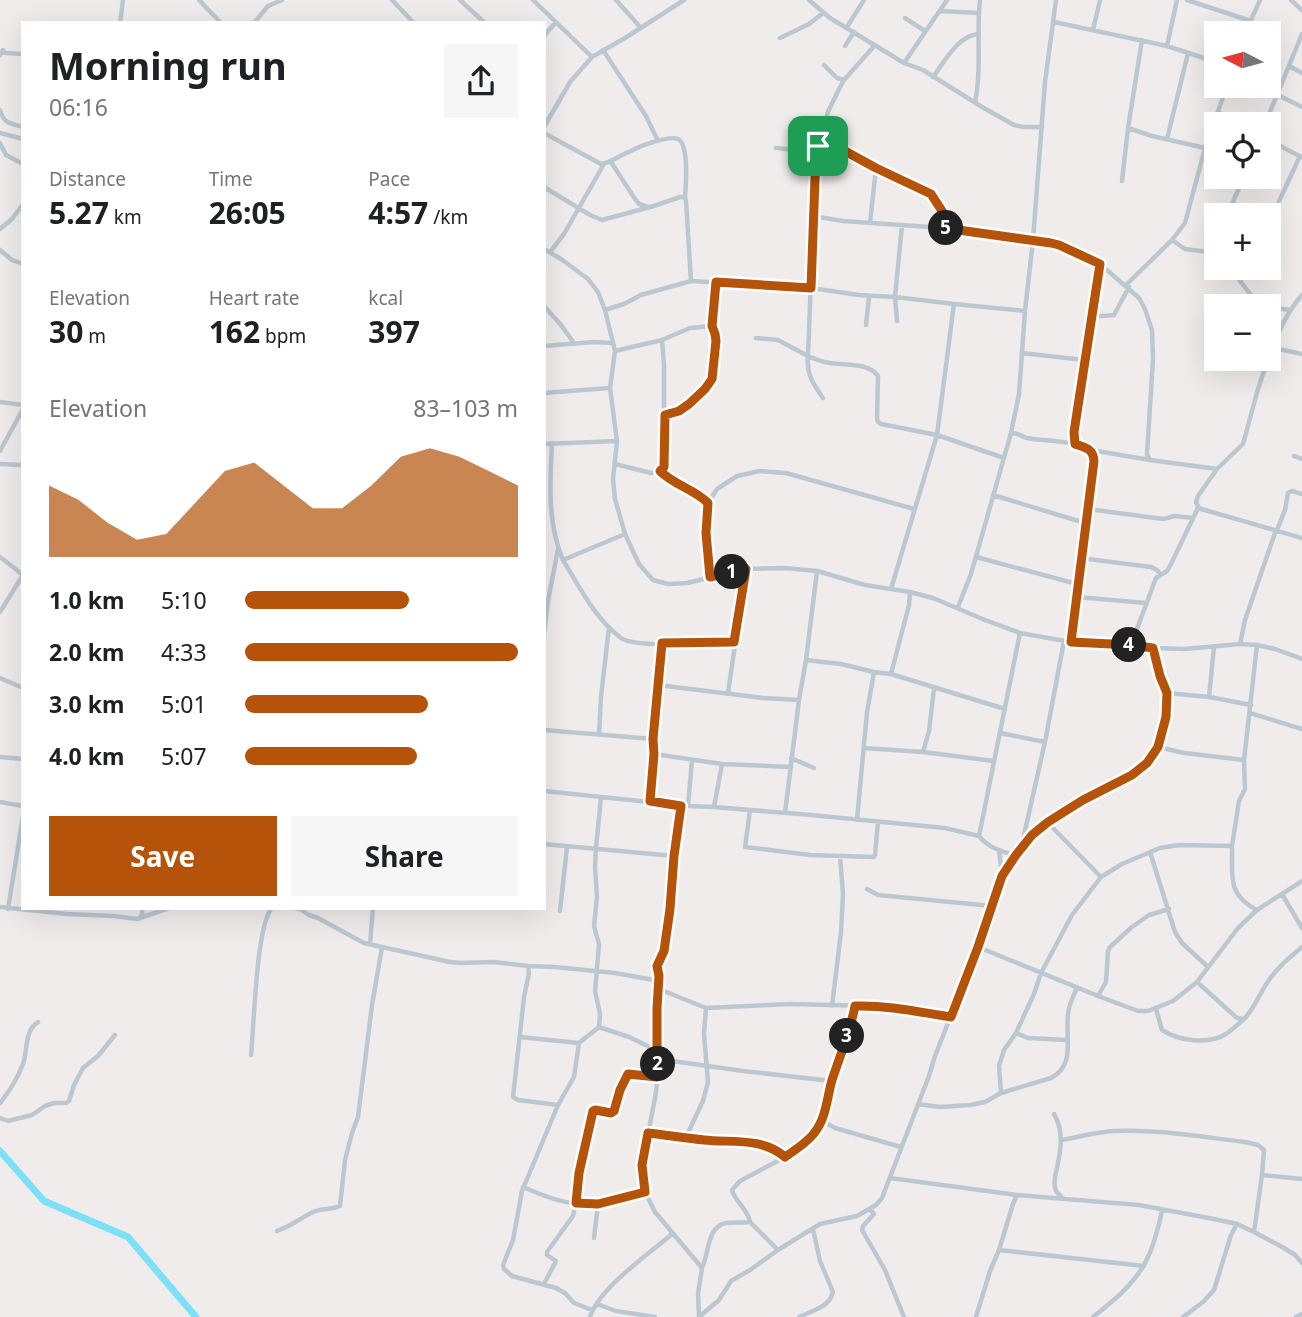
<!DOCTYPE html>
<html lang="en">
<head>
<meta charset="utf-8">
<style>
  body { margin:0; font-family:"Noto Sans",sans-serif; background:#f6f6f6; color:#202124; height:100vh; display:flex; flex-direction:column; font-size:26px; white-space:nowrap }
  * { box-sizing:border-box; margin:0 }
  p { font-size:23px; color:#757577 }
  .icon { flex:none; width:38px; height:38px; fill:none; stroke:currentColor; stroke-width:2; stroke-linecap:round; stroke-linejoin:round }
  .map { position:relative; flex:1; overflow:hidden }
  .details { position:absolute; left:21px; top:21px; width:525px; height:889px; display:flex; flex-direction:column; background:#fff; border-radius:0px; box-shadow:0 7px 28px #0002 }
  .details>* { flex:none }
  .needle { width:46px; rotate:276deg }
  .tools { position:absolute; left:1204px; top:21px; display:grid; gap:14px }
  .tools a { display:grid; place-items:center; width:77px; height:77px; border-radius:0px; background:#fff; box-shadow:0 7px 28px #0002; font-size:35px }
  .pin { position:absolute; display:grid; place-items:center; width:60px; height:60px; color:#fff; margin:-30px; border-radius:14px; box-shadow:0 4px 10px #0006 }
  .km { position:absolute; width:35px; height:35px; margin:-18px; border-radius:50%; background:#222; color:#fff; font-size:19px; line-height:35px; text-align:center }
  .round { display:grid; place-items:center; flex:none; width:74px; height:74px; border-radius:0px; background:#f6f6f6 }
  .head { display:flex; align-items:center; justify-content:space-between; height:119px; padding:0 28px }
  h1 { font-size:38px; font-weight:700; line-height:52px }
  .metrics { display:grid; grid-template-columns:repeat(3,1fr); gap:10px; height:119px; padding:7px 28px }
  .metrics div { display:grid; align-content:center }
  .metrics b { font-size:30px; font-weight:700 }
  .metrics small { font-size:19px; font-weight:400 }
  .metrics p { font-size:19px }
  .chart { height:196px; padding:14px 28px }
  .chart p { display:flex; justify-content:space-between }
  .chart svg { width:100%; height:126px; margin-top:7px; fill:#b45309; opacity:.7 }
  .primary-button { display:flex; gap:14px; margin-top:auto; padding:14px 28px }
  .primary-button a { flex:1; height:80px; border-radius:0px; background:#b45309; color:#fff; font-size:28px; font-weight:700; line-height:80px; text-align:center }
  .primary-button a+a { background:#f6f6f6; color:#202124 }
  ul { padding:0 28px; list-style:none; font-size:23px }
  li { display:grid; grid-template-columns:112px 84px 1fr; align-items:center; height:52px }
  li i { height:18px; border-radius:9px; background:#b45309 }
  .map>svg:first-child { display:block }
  .lines { fill:none; stroke-linecap:round; stroke-linejoin:round }
  .river { stroke:#7ce1f6; stroke-width:7 }
  .minor { stroke:#bbc8d1; stroke-width:4.5 }
  .route-casing { stroke:#fff; stroke-width:14 }
  .route { stroke:#b45309; stroke-width:9 }
</style>
</head>
<body>
<div class="map">
<svg width="1302" height="1317" viewBox="0 0 1302 1317">
  <rect width="100%" height="100%" fill="#f0ecec"/>
  <g class="lines">
    <path class="river" d="M0,1151L44,1201L128,1237L196,1317"/>
    <path class="minor" d="M199,0L221,23
      M392,0L414,23
      M460,0L485,23
      M533,0L592,57
      M616,0L641,28
      M809,0L830,18L904,63L923,70L982,107L1014,125L1023,127H1042
      M1187,0L1251,21
      M1291,0L1302,10
      M940,11L979,13
      M905,18L925,31
      M1054,22L1167,46L1216,62
      M120,23L123,0
      M254,23L268,6L282,0
      M847,27L864,0
      M1093,30L1100,0
      M1245,33L1260,0
      M544,36L555,23
      M780,38L809,24L823,13
      M875,45L844,80L839,89L828,112L816,152L808,356C815,359 822,362 830,363C844,365 870,363 878,376L877,418L878,422L881,424L937,435L1004,458
      M845,46L854,32
      M1167,46L1177,0
      M603,50L646,116L658,141
      M0,55L3,50L5,53L23,54
      M904,63L947,0
      M824,65L837,78L844,80
      M1289,66L1302,73
      M933,77C945,61 958,35 979,34
      M1269,79L1279,91
      M1278,95L1302,107
      M975,102C982,69 976,34 980,0
      M0,110C4,124 10,123 23,127
      M1218,112L1237,124
      M1265,124L1302,34
      M544,127L570,82L592,57L625,38L684,0
      M1128,128L1152,136L1205,148
      M0,133L23,139
      M544,133L601,164C612,162 620,155 631,151C640,146 669,135 678,139C689,144 686,186 685,197
      M1167,139L1188,53
      M1269,140L1301,157
      M0,143L6,155L23,164
      M818,146L843,150L876,168L931,194L944,214V228
      M776,148L816,152
      M611,162L635,199L639,204L648,207
      M1122,181L1128,128L1142,40
      M544,187L590,215L602,220L654,206L680,197H685L686,201L691,281
      M1227,215L1244,177
      M813,216L843,221L944,228L1051,243L1059,245L1100,264L1139,298L1145,309L1152,330L1153,359L1147,454L1150,460L1217,469
      M870,223L876,168
      M1269,223L1300,156
      M0,229L12,219L23,204
      M1172,240L1185,249L1216,253
      M544,249L561,259L588,279L598,292L605,310L615,351L610,388L617,441L613,479L615,499L625,534L639,564L653,580L668,584L687,583L746,569L784,568L817,571L865,585L910,592L933,598L985,620L1020,633L1071,642L1131,645L1153,648L1184,649L1240,644L1257,645L1275,649L1302,659
      M0,250L12,260L23,264
      M1205,251L1216,239
      M550,252L564,234L604,164
      M1231,268C1241,281 1250,299 1266,306
      M1240,279L1248,268
      M1126,285L1172,240L1185,223L1205,148L1227,86
      M544,306L561,325L574,343
      M1269,307L1290,310
      M605,310L624,304L641,295L691,281L811,288L859,295L895,297L954,304L1025,311
      M1091,317L1114,315L1129,287
      M897,321L895,297L902,225
      M866,325L869,297
      M756,338L778,340L808,356C806,373 813,384 823,398
      M1274,343L1279,349L1302,354
      M544,346L594,342L612,343
      M615,351L662,340L690,328L712,326L716,282
      M1022,353L1084,360
      M1269,357C1277,335 1286,313 1302,295
      M544,393L610,388
      M0,402L23,405
      M665,415L679,411L689,404L705,389L712,379L716,341L712,326
      M1011,433C1019,433 1020,436 1027,438C1044,442 1083,439 1093,455C1095,482 1087,510 1083,537C1078,572 1076,607 1071,642
      M552,443C550,482 547,523 563,560C579,586 595,619 621,638C636,649 712,643 734,642
      M544,444L617,441
      M1075,444L1074,432L1100,264
      M1091,450L1150,460
      M0,451L23,409
      M1294,456L1302,459
      M0,464L23,465
      M615,464L651,473L660,471L664,467V365L662,340
      M660,471C674,485 694,489 708,503
      M993,495L1085,523
      M1198,508L1302,538
      M1088,509L1163,519L1175,516L1193,518
      M1277,530L1285,510L1288,493L1292,491L1302,494
      M0,557L23,575L0,612
      M976,557L1077,584
      M1080,558L1151,567L1157,570L1160,574
      M563,560L625,534
      M710,577L706,533L708,503L717,489L737,476L760,471L786,473L914,509
      M891,589L937,435L954,304
      M1077,597L1146,603
      M958,607L971,574L1011,433L1019,394L1025,311L1033,240L1045,82L1056,0
      M544,635L548,601L558,549
      M1240,644L1245,620L1276,530
      M1131,645L1156,578L1167,571L1171,564L1197,510L1198,506L1196,502L1198,496L1217,469L1243,444L1258,389L1268,359
      M806,660L841,664L874,672L891,674L1005,709
      M891,674L909,605L910,592
      M0,678L23,688
      M658,685L763,698L799,700
      M728,693L746,569
      M1167,693L1209,697L1251,705
      M1209,697L1214,647
      M1250,713L1302,729
      M544,730L653,739
      M1000,733L1045,742
      M599,735L601,697L609,627
      M1158,747L1184,753L1244,760
      M864,748L923,752L994,761
      M923,752L929,731L934,689
      M654,754L722,764L791,767
      M0,757L23,759
      M791,758L814,768
      M544,791L688,806L714,807L811,815L945,828L979,836C986,846 1003,853 1016,855
      M650,801L654,754L653,739L662,644
      M0,802L23,806
      M681,806L674,856L670,910L664,951L657,966L659,976L657,1008L658,1077L655,1098L642,1165L645,1192L655,1212L702,1268L698,1294L699,1316
      M688,806L692,760
      M714,807L722,764
      M750,810L745,847L810,855L874,857L875,855L878,822
      M785,813L799,700L806,660L817,571
      M857,820L867,712L874,672
      M1048,823L1101,877
      M979,836L1020,633
      M544,844L674,856
      M1022,844L1045,742L1064,641
      M1232,846C1233,876 1226,894 1257,910
      M999,850L1002,875
      M1150,852L1175,932L1182,943L1208,967
      M867,889L878,895L992,906
      M1282,894L1302,928
      M0,907L67,914L113,916L137,919L169,908
      M294,908L300,909L309,915L318,918L364,943L450,962L460,963L494,962L528,966L555,967L615,973L659,981
      M8,909L23,816
      M560,911L567,847
      M141,918L143,908
      M370,944L373,908
      M978,947L1098,996L1138,1011H1148L1173,1001L1197,982L1238,928L1257,910L1302,881
      M528,966L529,973L524,997L513,1097L518,1100L558,1105
      M1197,982L1237,1018L1244,1019C1255,1008 1260,992 1269,980C1278,967 1290,957 1302,947
      M659,989L706,1008L790,1004L874,1006L951,1017
      M1098,996L1106,982L1108,951L1110,947L1132,927L1149,915L1169,909
      M832,1006L841,932L843,894L840,856
      M1156,1009L1162,1030C1179,1041 1208,1045 1226,1034C1232,1030 1238,1024 1243,1020
      M599,1027L629,1037L658,1051
      M1016,1033L1028,1038L1067,1040
      M520,1037L579,1043
      M251,1055C254,1028 256,925 272,908
      M658,1059L743,1071L832,1081
      M1001,1093L999,1066L1004,1050L1016,1033L1034,994L1041,973L1072,915L1101,877L1122,864L1160,848L1179,845L1232,846L1239,801L1245,789L1244,760L1257,645
      M0,1103C9,1092 18,1077 23,1064C28,1050 24,1031 38,1022
      M918,1104L940,1107L970,1105L985,1102L1001,1093L1051,1078C1076,1065 1065,1038 1068,1015C1068,1005 1074,996 1077,987
      M1054,1114C1064,1131 1061,1149 1057,1168C1055,1175 1053,1184 1056,1191C1058,1194 1061,1196 1064,1199
      M0,1118L8,1121L32,1115L45,1106L54,1103H66L69,1101L74,1085L83,1068L98,1056L115,1035
      M822,1121L835,1128L901,1147
      M648,1133L709,1140L749,1142L777,1151L785,1157
      M686,1137L703,1101L708,1082L704,1034L706,1008
      M1061,1140C1079,1137 1096,1132 1114,1131C1158,1129 1201,1137 1245,1142L1258,1145L1264,1150L1262,1175
      M890,1178L1017,1195L1139,1205L1214,1219L1237,1224L1254,1232L1284,1248L1295,1255L1302,1263
      M523,1187C546,1197 571,1207 597,1204C613,1203 630,1196 645,1192
      M870,1209L874,1214L863,1226L862,1230L885,1270L904,1317
      M750,1222C748,1209 735,1202 732,1190L740,1181L785,1157L815,1133L822,1121L832,1081L850,1029L855,1007
      M277,1231C291,1226 301,1218 313,1212C322,1208 332,1210 340,1206L345,1160L352,1133L358,1117L372,1005L382,947
      M1254,1232L1262,1175L1302,1179
      M594,1238L598,1204
      M999,1250L1144,1266
      M702,1268C709,1254 707,1226 726,1223C734,1222 742,1223 750,1222L778,1250
      M544,1284L556,1261L547,1255V1252L573,1216L576,1203L579,1173L593,1111L596,1109L613,1112L620,1090L628,1074L658,1077
      M597,1304L616,1311L655,1317
      M592,1310L574,1303L565,1293L556,1288L512,1276L504,1269L503,1265L513,1240L522,1191L558,1105L574,1077L579,1043L599,1027L600,1014L595,991L599,944L594,926L597,897L595,867L596,848L601,797
      M590,1317C600,1287 648,1255 672,1234
      M699,1317L719,1300L731,1281L750,1270L778,1250L820,1224L857,1216L876,1205L882,1198L929,1076L935,1056L978,947L1002,876L1016,855L1032,835L1048,823L1083,800L1132,775L1147,763L1158,747L1166,717L1167,693L1160,676L1153,648
      M799,1317C811,1311 830,1307 833,1292L820,1261L813,1229
      M976,1317L990,1271L999,1250L1013,1204L1017,1195
      M1093,1317C1113,1301 1136,1283 1147,1259C1155,1244 1158,1227 1162,1211
      M1183,1317L1203,1302L1214,1290L1231,1235L1237,1224
      M1296,1317L1302,1314"/>
  </g>
  <g class="lines">
    <g class="route-casing">
      <path id="route" d="M818,146L843,150L876,168L931,194L944,214V228L1051,243L1059,245L1100,264L1074,432L1075,444C1085,448 1093,448 1094,461L1071,642L1131,645L1153,648L1160,676L1167,693L1166,717L1158,747L1147,763L1132,775L1083,800L1048,822L1032,835L1016,855L1002,876L978,947L951,1017C919,1012 887,1005 855,1006C850,1032 840,1056 832,1080C827,1098 826,1118 815,1132C808,1142 795,1150 785,1157C762,1137 731,1143 704,1140C685,1138 666,1135 648,1133L642,1165L645,1192L598,1204L576,1203L579,1173L593,1111L595,1110L611,1113L614,1111L620,1090L628,1074L657,1077V1008L659,976L657,966L664,951L670,909L674,856L681,806L650,801L654,754L653,739L662,643L734,642L746,569L710,577L706,533L708,503C694,489 674,485 660,471L664,467L665,415L679,411L689,404L705,389L712,379L716,341L715,334L712,326L716,282L811,288L816,152Z"/>
    </g>
    <use href="#route" class="route"/>
  </g>
</svg>
<div class="tools">
<a><svg class="needle" viewBox="-14 -14 28 28"><path d="M0-13l5 13h-10z" fill="#e53935"/><path d="M0 13l5-13h-10z" fill="#757577"/></svg></a>
<a><svg class="icon" aria-label="locate" viewBox="0 0 24 24"><circle cx="12" cy="12" r="6"/><path d="M12 2v4M12 18v4M2 12h4M18 12h4"/></svg></a>
<a>+</a>
<a>−</a>
</div>
<div class="pin" style="left:818px;top:146px;background:#1e9e55"><svg class="icon" aria-label="arrive" viewBox="0 0 24 24"><path d="M6 21V4h12l-3 4 3 4H6"/></svg></div>
<b class="km" style="left:732px;top:572px">1</b>
<b class="km" style="left:658px;top:1064px">2</b>
<b class="km" style="left:847px;top:1036px">3</b>
<b class="km" style="left:1129px;top:645px">4</b>
<b class="km" style="left:946px;top:228px">5</b>
<section class="details">
<div class="head"><div><h1>Morning run</h1><p>06:16</p></div><a class="round"><svg class="icon" aria-label="share" viewBox="0 0 24 24"><path d="M12 15V3M7 8l5-5 5 5M5 13v7h14v-7"/></svg></a></div>
<div class="metrics">
<div><p>Distance</p><b>5.27<small> km</small></b></div>
<div><p>Time</p><b>26:05</b></div>
<div><p>Pace</p><b>4:57<small> /km</small></b></div>
</div>
<div class="metrics">
<div><p>Elevation</p><b>30<small> m</small></b></div>
<div><p>Heart rate</p><b>162<small> bpm</small></b></div>
<div><p>kcal</p><b>397</b></div>
</div>
<div class="chart"><p><span>Elevation</span>83–103 m</p>
<svg viewBox="0 0 160 44" preserveAspectRatio="none"><path d="M0 44V19L10 24L20 32L30 38L40 36L50 25L60 14L70 11L80 19L90 27L100 27L110 19L120 9L130 6L140 9L150 14L160 19V44z"/></svg>
</div>
<ul>
<li><b>1.0 km</b>5:10<i style="width:60%"></i></li>
<li><b>2.0 km</b>4:33<i style="width:100%"></i></li>
<li><b>3.0 km</b>5:01<i style="width:67%"></i></li>
<li><b>4.0 km</b>5:07<i style="width:63%"></i></li>
</ul>
<div class="primary-button"><a>Save</a><a>Share</a></div>
</section>
</div>
</body>
</html>
